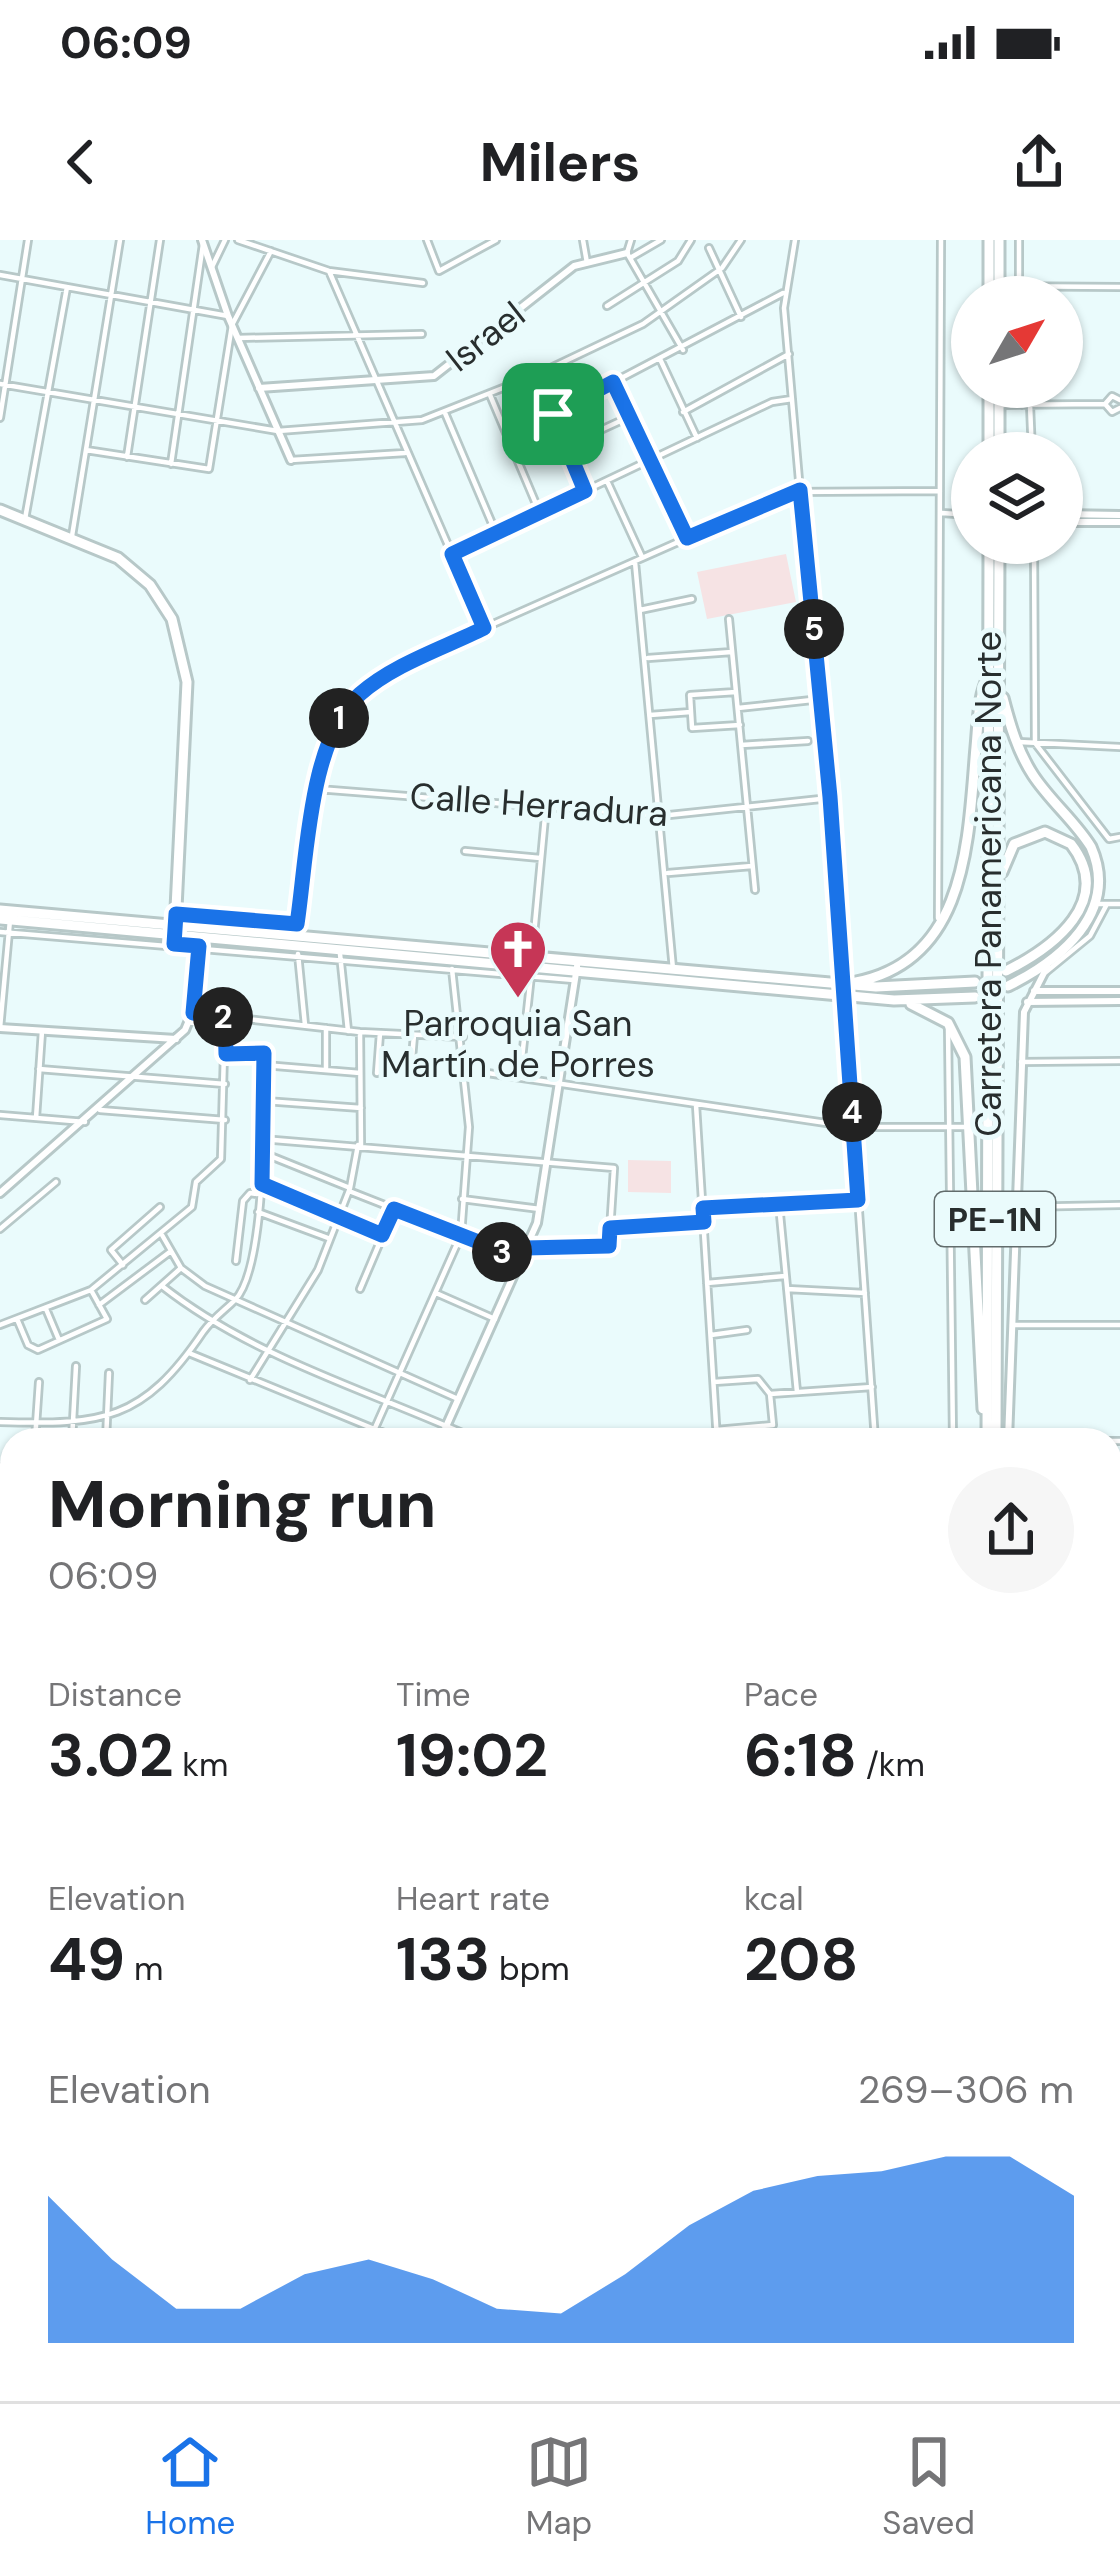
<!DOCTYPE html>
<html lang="en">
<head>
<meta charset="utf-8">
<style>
  body { margin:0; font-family:"DM Sans",sans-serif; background:#f6f6f6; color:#202124; height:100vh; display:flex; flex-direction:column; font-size:45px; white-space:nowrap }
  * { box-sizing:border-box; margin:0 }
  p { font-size:39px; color:#757577 }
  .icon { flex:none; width:66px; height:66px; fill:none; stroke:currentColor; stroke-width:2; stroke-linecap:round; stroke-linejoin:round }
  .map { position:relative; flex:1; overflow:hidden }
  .details { position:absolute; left:0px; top:1188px; width:1122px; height:975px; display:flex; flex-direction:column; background:#fff; border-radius:36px 36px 0 0; box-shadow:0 3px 9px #0004 }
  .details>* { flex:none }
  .needle { width:78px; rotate:51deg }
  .buttons { position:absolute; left:951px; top:36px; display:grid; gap:24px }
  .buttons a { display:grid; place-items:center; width:132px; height:132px; border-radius:50%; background:#fff; box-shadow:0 3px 9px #0004; font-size:60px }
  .pin { position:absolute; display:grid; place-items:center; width:102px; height:102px; color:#fff; margin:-51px; border-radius:24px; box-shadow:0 6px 18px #0006 }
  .km { position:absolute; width:60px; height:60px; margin:-30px; border-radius:50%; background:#222; color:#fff; font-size:33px; line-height:60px; text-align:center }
  .round { display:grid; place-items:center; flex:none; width:126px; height:126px; border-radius:63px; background:#f6f6f6 }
  .summary { display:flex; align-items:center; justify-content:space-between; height:204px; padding:0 48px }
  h1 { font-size:66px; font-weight:700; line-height:90px }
  .metrics { display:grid; grid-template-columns:repeat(3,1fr); gap:18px; height:204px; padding:12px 48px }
  .metrics div { display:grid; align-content:center }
  .metrics b { font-size:60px; font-weight:700 }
  .metrics small { font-size:33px; font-weight:400 }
  .metrics p { font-size:33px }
  .chart { height:336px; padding:24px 48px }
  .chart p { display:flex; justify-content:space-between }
  .chart svg { width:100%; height:216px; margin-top:12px; fill:#1a73e8; opacity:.7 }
  .status { display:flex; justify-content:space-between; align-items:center; height:84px; padding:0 60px; background:#fff; direction:ltr }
  .status svg { height:33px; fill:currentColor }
  header { display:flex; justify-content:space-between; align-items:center; height:156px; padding:0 48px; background:#fff; font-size:54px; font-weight:700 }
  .tabs { display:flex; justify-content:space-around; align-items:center; height:168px; border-top:3px solid #e0e0e0; background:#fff; font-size:33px; color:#757577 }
  .tabs a { display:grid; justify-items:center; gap:6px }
  .tabs .selected { color:#1a73e8 }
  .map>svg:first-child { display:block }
  .green { fill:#f6e3e4 }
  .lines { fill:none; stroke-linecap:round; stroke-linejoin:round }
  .minor-casing { stroke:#b7c8c8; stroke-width:10 }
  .tertiary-casing { stroke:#b7c8c8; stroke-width:12 }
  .secondary-casing { stroke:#b7c8c8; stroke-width:14 }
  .primary-casing { stroke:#b7c8c8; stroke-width:15 }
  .trunk-casing { stroke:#b7c8c8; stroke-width:15 }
  .minor { stroke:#fff; stroke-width:4.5 }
  .tertiary { stroke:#fff; stroke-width:6 }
  .secondary { stroke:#fff; stroke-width:8 }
  .primary { stroke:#fff; stroke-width:9 }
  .trunk { stroke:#fff; stroke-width:9 }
  .route-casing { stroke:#fff; stroke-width:24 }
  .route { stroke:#1a73e8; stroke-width:15 }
  .labels { text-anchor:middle; stroke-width:10; stroke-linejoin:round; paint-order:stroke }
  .shield { fill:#eafbfc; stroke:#626c6c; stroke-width:3 }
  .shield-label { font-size:33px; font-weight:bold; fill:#282e2e }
  .street-label { font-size:36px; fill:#282e2e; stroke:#eafbfc }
  .poi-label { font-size:36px; fill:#282e2e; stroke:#eafbfc }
</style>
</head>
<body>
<div class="status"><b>06:09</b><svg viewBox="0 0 49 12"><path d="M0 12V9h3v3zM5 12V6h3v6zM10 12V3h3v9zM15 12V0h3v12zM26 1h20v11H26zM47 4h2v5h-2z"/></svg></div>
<header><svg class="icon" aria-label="back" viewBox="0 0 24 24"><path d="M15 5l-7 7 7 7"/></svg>Milers<svg class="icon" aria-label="share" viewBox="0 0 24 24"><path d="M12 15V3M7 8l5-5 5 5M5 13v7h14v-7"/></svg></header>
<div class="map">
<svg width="1120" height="2161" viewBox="0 0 1120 2161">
  <rect width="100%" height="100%" fill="#eafbfc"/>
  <path class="green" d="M786,314L796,362L707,379L697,332Z
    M628,920L671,921V953L628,952Z"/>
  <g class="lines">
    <g class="minor-casing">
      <path id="minor" d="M238,0L329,31L423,43
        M427,0L439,31L496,0
        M583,0L587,23
        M631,0L627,13L683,110
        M795,0L784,68L843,745
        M709,8L741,77
        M630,18L661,0
        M212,27L225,0
        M329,31L484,388
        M0,35L228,76
        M999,46L1120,47
        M1019,57V0
        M607,66L678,21L691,0
        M238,98L422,94
        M660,119L697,198
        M613,142L687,298
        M0,144L278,191L422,180L538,134L643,84L722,28L741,0
        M1021,147L1022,165
        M490,155L539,271
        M545,155L584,249
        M1105,164L1112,172L1120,168
        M1000,165L1105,164L1112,156L1120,160
        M1030,165L1032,213
        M683,172L789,114
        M445,173L496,293
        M553,174L783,53
        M0,178L28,0
        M566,206L631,176
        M86,210L209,229L232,85L271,11
        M127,217L160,0
        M291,220L405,213
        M171,224L203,4
        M607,241L642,317
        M942,273L972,275
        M25,279L67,47
        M72,296L120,0
        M1034,303L1035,503L1109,599L1120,597
        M454,313L772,162L792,159
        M635,322L673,729
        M640,370L692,359
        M729,379L755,650
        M648,418L732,412
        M736,452L690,455L692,488L740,485
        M738,468L821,459
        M650,475L691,472
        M1019,502L1120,507
        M741,505L808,501
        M318,549L660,576L830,558
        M465,611L540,618
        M668,633L752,626
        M1099,664H1120
        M177,674L297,684
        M938,678L941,0
        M0,692L574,740
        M295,696L331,493L350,463L375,443L484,388L791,252L940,251
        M298,714L305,785
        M340,714L348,791
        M532,716L546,566
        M1046,732L1090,696L1107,664
        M844,757L875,1200
        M194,773L360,792L463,797
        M0,788L10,680
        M326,788V830
        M948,788L953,1200
        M360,792L361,905
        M1021,822L1120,821
        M264,825L360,833
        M39,829L225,844
        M411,830L414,795
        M467,830L853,887H968
        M377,833L380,793
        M520,837L531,735
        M265,861L361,868
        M696,865L717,1200
        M100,870L225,880
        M0,875L85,882
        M36,878L42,791
        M262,899L614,928L609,1006L527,1008
        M263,913L350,948
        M262,944L382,995
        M349,951L522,1019
        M462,959L540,969
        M779,964L797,1152
        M1015,967L1120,965
        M703,968L858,960
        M258,972L328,998
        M610,988L704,982
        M0,989L56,942
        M162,995L181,1028L205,1046L458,1159
        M236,1021L243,961L250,953L257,954
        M123,1025L111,1010L160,967
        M707,1043L785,1036
        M162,1046C255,1119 371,1151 478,1200
        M360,1049L394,969
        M787,1049L865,1053
        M436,1053L495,1079
        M145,1060L181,1028
        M99,1065L171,1011
        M46,1069L59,1100
        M17,1079L28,1105L38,1110L107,1079L91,1050
        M0,1085L91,1050L192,967L196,942L221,919L225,777
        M1012,1085H1120
        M711,1095L747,1090
        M189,1113L401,1200
        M250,1140L318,1030L350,948L358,905
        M714,1142L758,1139L770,1154
        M770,1154L872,1147
        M0,1182C103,1185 143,1181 203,1092C213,1078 225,1070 235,1060C267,1027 264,861 264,813L226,814
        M375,1188L461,995L469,887L452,729
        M716,1190L773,1185L770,1154
        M1008,1199L1063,1200
        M35,1200L39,1142
        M72,1200L76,1126
        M106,1200L109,1133
        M1110,1201H1120
        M0,1227L12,1228
        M0,1275L12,1276
        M1110,1316H1120
        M0,1325L12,1326
        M0,1430L12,1432
        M1110,1433H1120
        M0,1452L6,1431
        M0,1494L12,1503
        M4,1513L12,1522
        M1110,1523L1120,1522
        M0,1543L12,1552
        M0,1617L12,1594
        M0,1634L12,1640
        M1110,1674L1120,1673
        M0,1683L12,1689
        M1110,1782H1120
        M0,1945L12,1948
        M1110,2040H1120
        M0,2075L12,2016
        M0,2142L12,2144
        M391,2151L416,2161
        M798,2151L815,2161
        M625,2161L626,2151"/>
    </g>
    <g class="tertiary-casing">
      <path id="tertiary" d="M202,0L228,76L291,220
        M259,148L434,136L574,26L627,13
        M1062,274L1120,275
        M1062,282H1120
        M1034,751H1120
        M1027,762L1120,761
        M0,788L176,799
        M0,953L185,790L192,773L200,696
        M440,1200L537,983L578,720
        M1008,1200L1024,772L1047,727
        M0,1569L12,1579
        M0,2039L12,2042
        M47,2161L52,2151
        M677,2161L678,2151
        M689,2161L690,2151"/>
    </g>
    <g class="secondary-casing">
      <path id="secondary" d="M1110,1914L1120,1913
        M935,2151V2161
        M971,2161V2151
        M1011,2161V2151"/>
    </g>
    <g class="primary-casing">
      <path id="primary" d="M0,270L118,318L150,345L172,379L187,442L175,689"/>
    </g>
    <g class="trunk-casing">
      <path id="trunk" d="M989,57V0
        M999,57V0
        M989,213V147
        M999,213V147
        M1003,458C1010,485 1018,512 1033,535C1050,561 1075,581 1091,607C1120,673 1059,721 1008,746
        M1002,632L1014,604L1045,592L1071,604C1115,661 1054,707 1006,731
        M0,670L876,747L975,742
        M0,679L894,760L975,757
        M856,742C968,720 968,599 976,507C978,486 978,462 986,442
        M911,764L948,783L965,817L983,1169
        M987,1200L989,303
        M996,1200L999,303
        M985,2151V2161
        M994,2151V2161"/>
    </g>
    <use href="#minor" class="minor"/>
    <use href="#tertiary" class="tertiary"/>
    <use href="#secondary" class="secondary"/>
    <use href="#primary" class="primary"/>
    <use href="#trunk" class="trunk"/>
  </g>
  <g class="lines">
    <g class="route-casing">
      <path id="route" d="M613,142L687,298L800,250L830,557L858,960L703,968L704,982L610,988L609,1006L526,1008L522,1019L394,969L382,995L262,944L264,813L226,814L225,777L193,773L199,706L174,704L176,674L297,684C307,619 309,498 360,454C394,424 444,408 484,388L452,314L585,251L553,174Z"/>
    </g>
    <use href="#route" class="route"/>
  </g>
  <defs>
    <g id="church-pin" transform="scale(3)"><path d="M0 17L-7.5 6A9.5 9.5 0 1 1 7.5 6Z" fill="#c63656" stroke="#eafbfc"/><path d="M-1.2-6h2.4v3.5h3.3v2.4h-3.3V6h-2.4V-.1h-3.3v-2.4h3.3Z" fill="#fff"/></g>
  </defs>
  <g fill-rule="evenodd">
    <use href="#church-pin" x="518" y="709"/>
  </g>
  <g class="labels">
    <rect class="shield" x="935" y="952" width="120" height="54" rx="9"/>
    <g class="shield-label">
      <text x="995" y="991">PE-1N</text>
    </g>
    <g class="street-label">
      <text transform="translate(485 96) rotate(-38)" y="13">Israel</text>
      <text transform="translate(539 564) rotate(4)" y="13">Calle Herradura</text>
      <text transform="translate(988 644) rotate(-90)" y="13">Carretera Panamericana Norte</text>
    </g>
    <g class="poi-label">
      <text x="518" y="796">Parroquia San<tspan x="518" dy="41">Martín de Porres</tspan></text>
    </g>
  </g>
</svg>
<div class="buttons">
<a><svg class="needle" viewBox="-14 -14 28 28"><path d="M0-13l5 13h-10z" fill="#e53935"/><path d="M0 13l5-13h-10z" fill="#757577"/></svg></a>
<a><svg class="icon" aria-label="layers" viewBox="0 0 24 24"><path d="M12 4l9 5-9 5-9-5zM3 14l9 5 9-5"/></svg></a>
</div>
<div class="pin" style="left:553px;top:174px;background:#1e9e55"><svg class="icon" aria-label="arrive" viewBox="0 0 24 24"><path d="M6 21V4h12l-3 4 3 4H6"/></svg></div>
<b class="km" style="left:339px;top:478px">1</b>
<b class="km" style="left:223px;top:777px">2</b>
<b class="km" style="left:502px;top:1012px">3</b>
<b class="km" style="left:852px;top:872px">4</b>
<b class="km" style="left:814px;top:389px">5</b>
<section class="details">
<div class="summary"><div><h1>Morning run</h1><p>06:09</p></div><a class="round"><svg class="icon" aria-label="share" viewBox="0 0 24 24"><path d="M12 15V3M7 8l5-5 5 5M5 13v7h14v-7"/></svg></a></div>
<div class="metrics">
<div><p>Distance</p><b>3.02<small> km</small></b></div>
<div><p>Time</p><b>19:02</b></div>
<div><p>Pace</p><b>6:18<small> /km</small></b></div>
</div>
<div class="metrics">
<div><p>Elevation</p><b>49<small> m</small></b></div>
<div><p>Heart rate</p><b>133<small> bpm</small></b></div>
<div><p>kcal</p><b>208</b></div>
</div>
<div class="chart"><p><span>Elevation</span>269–306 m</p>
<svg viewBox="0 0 160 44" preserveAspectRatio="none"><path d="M0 44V14L10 27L20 37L30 37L40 30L50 27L60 31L70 37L80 38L90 30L100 20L110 13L120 10L130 9L140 6L150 6L160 14V44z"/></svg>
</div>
</section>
</div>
<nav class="tabs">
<a class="selected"><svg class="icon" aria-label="home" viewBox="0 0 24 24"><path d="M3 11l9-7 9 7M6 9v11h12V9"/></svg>Home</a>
<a><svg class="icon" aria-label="map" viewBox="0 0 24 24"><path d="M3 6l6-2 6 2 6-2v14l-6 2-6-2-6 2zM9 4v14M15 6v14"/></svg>Map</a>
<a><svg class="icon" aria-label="saved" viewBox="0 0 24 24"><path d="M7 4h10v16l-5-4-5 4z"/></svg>Saved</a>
</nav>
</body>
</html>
